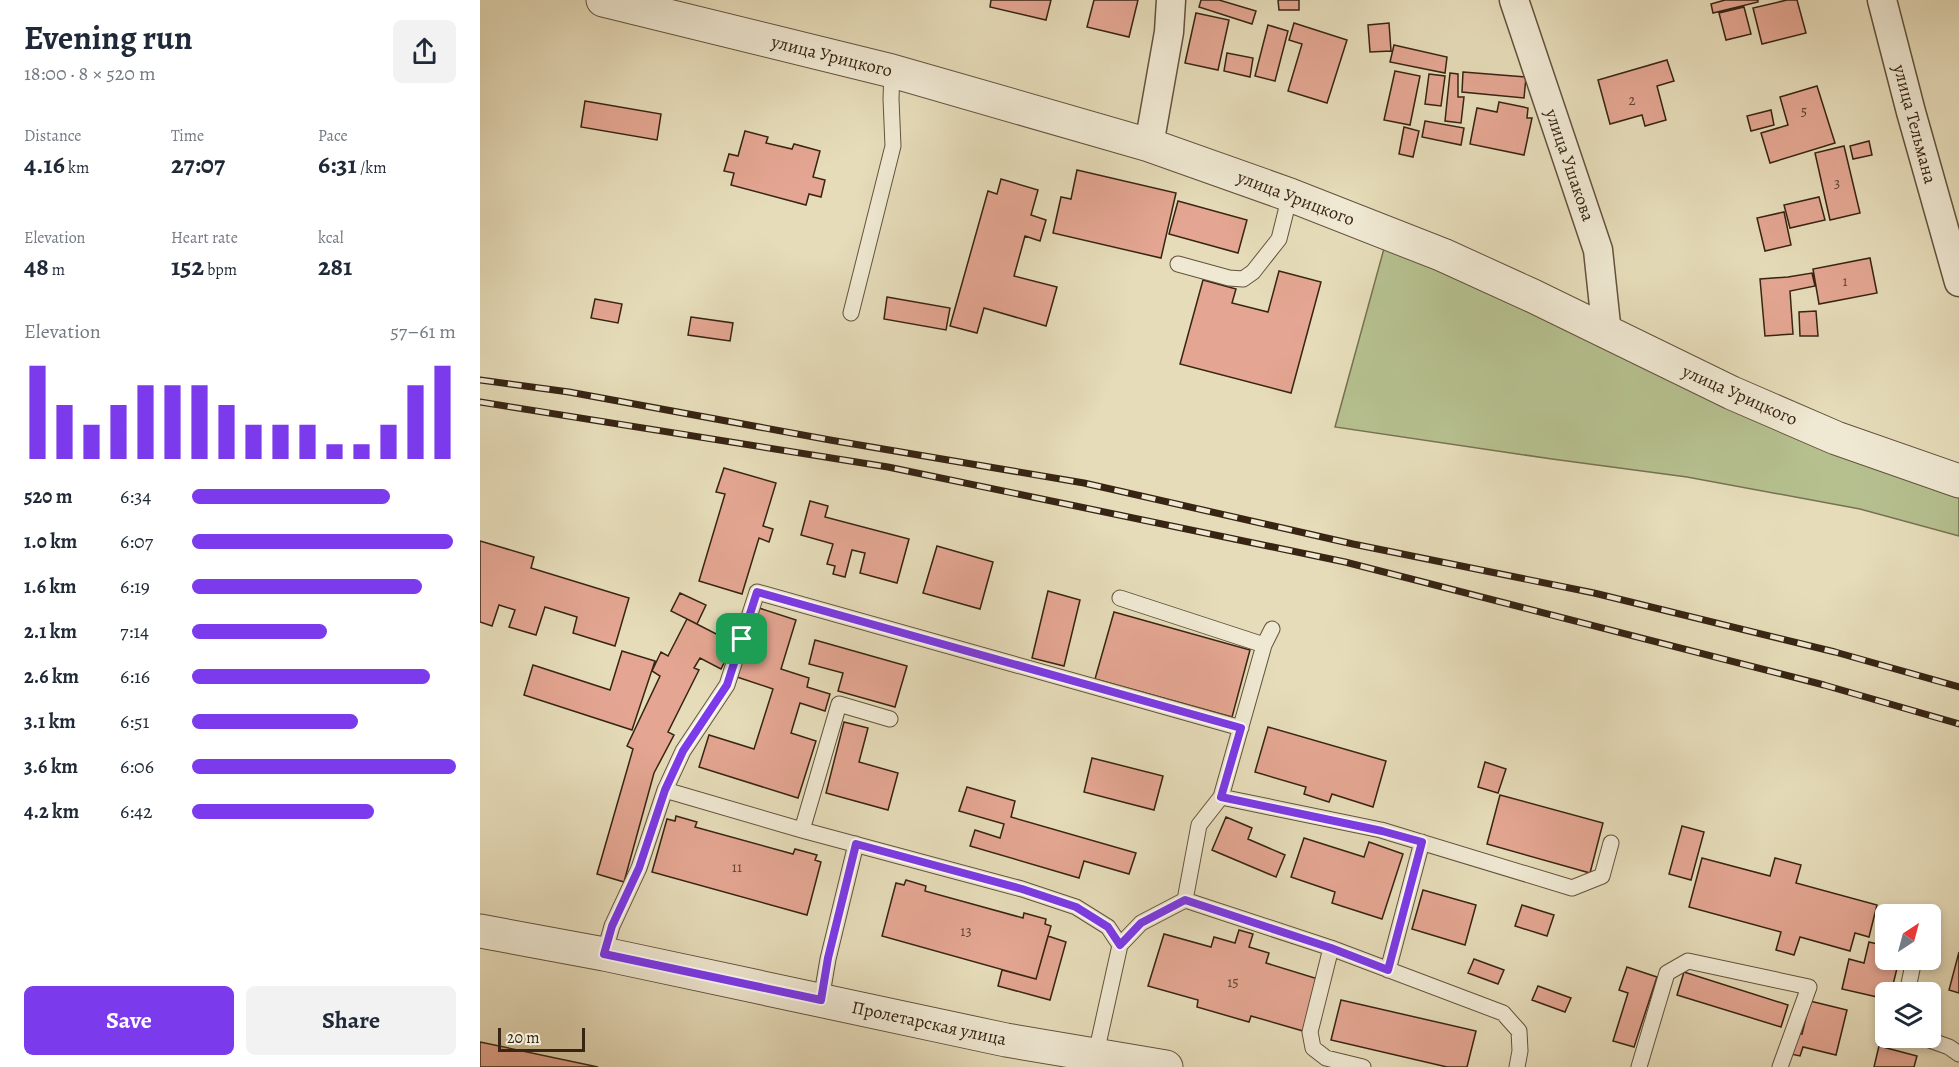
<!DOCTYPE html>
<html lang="en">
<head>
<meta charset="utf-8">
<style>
  body { margin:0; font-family:Alegreya,serif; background:#f2f2f3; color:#1f2937; height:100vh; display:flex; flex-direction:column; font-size:22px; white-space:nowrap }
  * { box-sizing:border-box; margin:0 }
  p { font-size:20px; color:#747a83 }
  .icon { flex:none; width:33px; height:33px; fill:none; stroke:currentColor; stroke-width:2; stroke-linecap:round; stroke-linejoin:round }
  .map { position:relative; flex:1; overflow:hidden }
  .panel { display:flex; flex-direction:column; background:#fff; width:480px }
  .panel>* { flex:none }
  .needle { width:39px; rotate:36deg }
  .buttons { position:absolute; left:1395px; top:904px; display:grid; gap:12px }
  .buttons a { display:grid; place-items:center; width:66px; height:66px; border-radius:9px; background:#fff; box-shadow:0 3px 9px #0003; font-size:30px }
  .scale { position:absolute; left:18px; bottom:15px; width:87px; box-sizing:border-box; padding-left:6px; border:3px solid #372413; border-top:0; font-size:16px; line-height:21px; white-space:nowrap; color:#372413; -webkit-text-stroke:4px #efe8d2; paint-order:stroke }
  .pin { position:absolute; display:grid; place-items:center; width:51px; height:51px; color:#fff; margin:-26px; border-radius:12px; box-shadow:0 3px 9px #0006 }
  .round { display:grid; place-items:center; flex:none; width:63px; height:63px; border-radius:9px; background:#f2f2f3 }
  .head { display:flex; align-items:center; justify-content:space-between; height:102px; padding:0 24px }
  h1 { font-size:33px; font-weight:700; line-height:45px }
  .stats { display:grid; grid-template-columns:repeat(3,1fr); gap:9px; height:102px; padding:6px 24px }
  .stats div { display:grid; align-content:center }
  .stats b { font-size:26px; font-weight:700 }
  .stats small { font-size:16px; font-weight:400 }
  .stats p { font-size:16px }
  .chart { height:168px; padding:12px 24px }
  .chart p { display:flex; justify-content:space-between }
  .chart svg { width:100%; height:108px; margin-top:6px; stroke:#7c3aed; stroke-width:6 }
  .cta { display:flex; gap:12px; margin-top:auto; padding:12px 24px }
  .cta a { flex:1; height:69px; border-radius:9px; background:#7c3aed; color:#fff; font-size:24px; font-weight:700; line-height:69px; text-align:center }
  .cta a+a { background:#f2f2f3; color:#1f2937 }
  ul { padding:0 24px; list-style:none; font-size:20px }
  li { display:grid; grid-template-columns:96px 72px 1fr; align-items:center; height:45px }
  li i { height:15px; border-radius:8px; background:#7c3aed }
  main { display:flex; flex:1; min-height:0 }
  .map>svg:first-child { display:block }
  .green { fill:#b6c08f; stroke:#767251; stroke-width:1.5 }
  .building { fill:#e4a692; stroke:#372413; stroke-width:1.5 }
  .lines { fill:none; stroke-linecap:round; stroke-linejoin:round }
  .service-casing { stroke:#63523c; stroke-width:17 }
  .minor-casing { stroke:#63523c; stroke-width:31 }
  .tertiary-casing { stroke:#63523c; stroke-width:35 }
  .service { stroke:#efe8d2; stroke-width:15 }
  .minor { stroke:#efe8d2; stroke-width:28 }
  .tertiary { stroke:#efe8d2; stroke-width:33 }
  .rail-casing { stroke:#372413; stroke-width:7 }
  .rail { stroke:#efe8d2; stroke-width:4.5; stroke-dasharray:14; stroke-linecap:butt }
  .route-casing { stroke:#fff; stroke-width:12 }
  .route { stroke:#7c3aed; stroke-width:8 }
  .labels { text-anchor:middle; stroke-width:6; stroke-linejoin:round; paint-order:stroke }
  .number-label { font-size:15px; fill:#624433 }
  .street-label { font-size:18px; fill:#372413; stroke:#efe8d2 }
</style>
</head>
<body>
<main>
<section class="panel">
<div class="head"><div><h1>Evening run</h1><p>18:00 · 8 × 520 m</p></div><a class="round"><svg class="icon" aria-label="share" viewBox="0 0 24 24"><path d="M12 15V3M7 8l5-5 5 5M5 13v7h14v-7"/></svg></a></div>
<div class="stats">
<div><p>Distance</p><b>4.16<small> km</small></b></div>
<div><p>Time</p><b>27:07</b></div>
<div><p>Pace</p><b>6:31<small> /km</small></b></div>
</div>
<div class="stats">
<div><p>Elevation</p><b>48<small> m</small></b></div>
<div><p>Heart rate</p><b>152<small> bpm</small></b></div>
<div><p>kcal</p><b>281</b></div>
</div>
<div class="chart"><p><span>Elevation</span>57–61 m</p>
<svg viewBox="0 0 160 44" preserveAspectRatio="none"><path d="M5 44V6M15 44V22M25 44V30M35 44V22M45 44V14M55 44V14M65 44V14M75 44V22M85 44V30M95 44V30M105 44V30M115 44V38M125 44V38M135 44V30M145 44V14M155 44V6"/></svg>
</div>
<ul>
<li><b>520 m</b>6:34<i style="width:75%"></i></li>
<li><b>1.0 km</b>6:07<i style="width:99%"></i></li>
<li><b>1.6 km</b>6:19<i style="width:87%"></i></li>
<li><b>2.1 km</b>7:14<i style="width:51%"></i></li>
<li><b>2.6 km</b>6:16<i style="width:90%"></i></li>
<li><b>3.1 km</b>6:51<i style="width:63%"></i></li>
<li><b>3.6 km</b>6:06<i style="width:100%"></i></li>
<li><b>4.2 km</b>6:42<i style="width:69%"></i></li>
</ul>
<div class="cta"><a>Save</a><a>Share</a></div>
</section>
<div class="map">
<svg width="1479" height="1067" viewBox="0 0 1479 1067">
  <rect width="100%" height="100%" fill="#e6dcb9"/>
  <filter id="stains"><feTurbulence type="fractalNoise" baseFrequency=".00333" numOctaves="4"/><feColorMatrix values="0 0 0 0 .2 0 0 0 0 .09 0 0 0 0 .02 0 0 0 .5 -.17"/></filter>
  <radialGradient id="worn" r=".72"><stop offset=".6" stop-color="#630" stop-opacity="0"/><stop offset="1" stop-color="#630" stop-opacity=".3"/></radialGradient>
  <path class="green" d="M908,234L1479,489V536L1380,509L1207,477L1072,459L855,427Z"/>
  <path class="building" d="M511,0H571L566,20L510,7Z
    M614,0H658L649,37L607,27Z
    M721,0H739L776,11L772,24L719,7Z
    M798,0H819V10H799Z
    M1245,0H1278V2L1233,13L1231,4Z
    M1307,0H1317L1326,33L1282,44L1273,8Z
    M1264,7L1271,34L1246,40L1239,13Z
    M716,13L749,20L738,70L705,63Z
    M814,23L867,40L847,103L808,91L822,44L809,40Z
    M909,23L911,51L890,52L888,25Z
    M788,25L808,31L795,81L775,76Z
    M914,45L967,57L965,73L910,62Z
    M747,53L773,58L770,77L744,71Z
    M1187,60L1194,81L1177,86L1186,120L1165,126L1162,115L1130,124L1118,80Z
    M915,71L940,76L930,125L904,120Z
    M983,72L1046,77L1044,98L982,92Z
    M970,73L978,74V97H984L981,123L965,121Z
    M949,74L965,76L961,106L945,104Z
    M1337,86L1355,143L1290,163L1281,133L1308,125L1300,97Z
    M105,101L181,114L177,140L101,127Z
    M1019,102L1048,108L1047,118H1052L1044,155L990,144L997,108L1017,112Z
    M1291,110L1294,125L1271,131L1267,116Z
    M945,121L984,128L981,145L942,137Z
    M924,127L939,131L933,157L919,154Z
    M265,131L288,137L286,143L312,149L314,144L340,151L333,177L345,180L341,197L329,194L326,205L251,185L254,173L244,171L249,154L258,156Z
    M1389,141L1392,155L1373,159L1370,146Z
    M1364,146L1380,213L1350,220L1335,153Z
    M597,170L696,193L681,258L573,233L581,197L591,199Z
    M521,179L558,190L551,215L566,220L560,241L545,236L534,276L577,287L566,326L504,308L497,333L470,326L508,191L517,194Z
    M1339,197L1345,220L1310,228L1304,205Z
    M698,201L767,220L758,253L689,234Z
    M1304,212L1311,245L1285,251L1277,218Z
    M1390,258L1397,293L1339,304L1333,269Z
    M799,271L841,282L811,393L700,364L723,280L756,289L752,303L788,312Z
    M1332,273L1335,286L1310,291L1313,334L1285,336L1280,279L1308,277Z
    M407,297L470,308L466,330L404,319Z
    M115,299L142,304L138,323L111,318Z
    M1336,311L1338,336H1320L1319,312Z
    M211,317L253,323L250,341L208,335Z
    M244,468L296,483L283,526L293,529L289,542L279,538L262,594L219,581L245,494L236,492Z
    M330,501L348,506L345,517L429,539L417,583L380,573L385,553L372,550L365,577L353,574L355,566L347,564L353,544L321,535Z
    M0,541L54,557L51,568L149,598L135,646L93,633L97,617L65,607L56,635L29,627L35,610L19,605L12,626L0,622Z
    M457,546L513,562L500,609L443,593Z
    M568,591L600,600L584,666L552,658Z
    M200,593L226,605L217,624L191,611Z
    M279,608L316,620L301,669L329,678L327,687L350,694L345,711L320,703L311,733L336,741L318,798L219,767L229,735L274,749L293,689L257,677Z
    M634,612L770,650L752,717L615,679Z
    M207,619L254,643L241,669L220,658L214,668L219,670L188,732L194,735L174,773L144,882L117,874L153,749L147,746L180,676L172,671L181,652L188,656Z
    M335,640L427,666L415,707L358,691L363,673L329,664Z
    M142,651L175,661L152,730L44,695L53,665L130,690Z
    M364,722L388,728L379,762L418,773L408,810L346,793Z
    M788,727L906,761L893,807L852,794L849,802L824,794L826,787L775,772Z
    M612,758L683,776L674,810L604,792Z
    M1005,762L1026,769L1018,793L998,787Z
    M487,787L535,801L531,817L656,853L649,874L604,861L599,878L490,846L495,830L520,838L524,824L479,811Z
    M1020,795L1123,823L1110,873L1007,844Z
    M196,816L217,822L215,827L313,854L315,849L337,855L335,860L341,862L327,915L172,872L187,819L195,821Z
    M746,817L772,828L768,839L805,855L796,877L732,850Z
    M1202,826L1224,832L1211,880L1189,874Z
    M824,838L884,857L889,842L923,854L902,919L852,903L855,892L811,877Z
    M1222,858L1290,876L1295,858L1321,865L1316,883L1397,905L1389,937L1375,933L1370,951L1320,937L1314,955L1296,950L1301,932L1209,907Z
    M426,880L446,886L445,891L543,918L544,913L566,919L565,924L571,926L556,979L402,936L416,883L424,885Z
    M943,890L996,905L985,945L932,929Z
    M1042,905L1074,915L1067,936L1035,926Z
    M759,930L773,934L769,947L789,953L786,963L838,979L823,1031L771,1016L769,1022L717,1007L718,1000L668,986L684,934L731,947L734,937L755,943Z
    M568,936L586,942L570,1000L518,986L522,970L556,979Z
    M1389,942L1406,946V960H1419L1411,993H1406V999L1362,989L1369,959L1384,963Z
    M1479,952V993L1469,990Z
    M994,959L1024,970L1018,984L988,973Z
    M1147,967L1177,977L1154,1047L1133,1041L1148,993L1139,990Z
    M1204,972L1308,1005L1301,1027L1197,995Z
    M1058,986L1091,998L1085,1012L1052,1000Z
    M861,1000L996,1031L987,1067H967L851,1040Z
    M1330,1001L1367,1010L1356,1055L1323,1047L1320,1056L1301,1052L1306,1030L1322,1034Z
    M0,1042L118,1067H0Z
    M1399,1046L1437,1056L1434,1067H1394Z"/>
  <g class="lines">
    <g class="service-casing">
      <path id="service" d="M698,264L749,278L763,279L773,272L799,239L810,195
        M371,313L413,146L411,99L412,71
        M640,598L784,645
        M185,790L203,751L247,685L277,592L761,728
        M741,797L901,830L1092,888L1122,876L1131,843
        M322,830L359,704L410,719
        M705,900L719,825L741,797L784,645L792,629
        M851,948L830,1032L833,1048L846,1058L883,1067
        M124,954L132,926L159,868L185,790L322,830L542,889L596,907L628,927L640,945
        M908,970L942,842
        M1427,993L1434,960
        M341,1000L348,959L376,844
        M1444,1038L1469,1047L1479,1054
        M615,1058L640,945L661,923L705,900L851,948L1023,1013L1039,1031L1040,1051L1037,1067
        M1159,1067L1187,973L1208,961L1329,987L1300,1067"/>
    </g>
    <g class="minor-casing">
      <path id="minor" d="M1034,0L1118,250L1127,334
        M1402,0L1431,112L1479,282
        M669,145L689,32L691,0"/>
    </g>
    <g class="tertiary-casing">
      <path id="tertiary" d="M123,0L412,71L669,145L810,195L963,255L1053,296L1252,393L1356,438L1479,481
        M0,931L124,954L526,1040L686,1067"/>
    </g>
    <use href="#service" class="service"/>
    <use href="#minor" class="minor"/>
    <use href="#tertiary" class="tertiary"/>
    <g class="rail-casing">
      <path id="rail" d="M0,380L89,392L350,440L604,483L873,544L1114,593L1355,652L1479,687
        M0,402L408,467L865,562L1344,685L1479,724"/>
    </g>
    <use href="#rail" class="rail"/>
  </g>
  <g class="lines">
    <g class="route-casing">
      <path id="route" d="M277,592L761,728L741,797L902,831L942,842L908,970L851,948L705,900L661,923L640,945L628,927L596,907L542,889L376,844L348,958L341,1000L124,954L132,926L159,868L185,790L203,751L247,685Z"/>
    </g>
    <use href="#route" class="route"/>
  </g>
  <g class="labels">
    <g class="number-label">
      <text x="1152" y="105">2</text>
      <text x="1324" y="116">5</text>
      <text x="1357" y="188">3</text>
      <text x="1365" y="286">1</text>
      <text x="257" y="872">11</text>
      <text x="486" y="936">13</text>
      <text x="753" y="987">15</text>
    </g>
    <g class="street-label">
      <text transform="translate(352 56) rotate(14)" y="6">улица Урицкого</text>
      <text transform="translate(1435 124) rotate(75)" y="6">улица Тельмана</text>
      <text transform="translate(1090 165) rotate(71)" y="6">улица Ушакова</text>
      <text transform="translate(816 198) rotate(21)" y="6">улица Урицкого</text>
      <text transform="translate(1260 395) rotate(24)" y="6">улица Урицкого</text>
      <text transform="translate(449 1023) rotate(12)" y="6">Пролетарская улица</text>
    </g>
  </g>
  <rect width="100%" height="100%" filter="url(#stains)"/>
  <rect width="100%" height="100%" fill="url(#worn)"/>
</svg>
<div class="buttons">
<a><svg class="needle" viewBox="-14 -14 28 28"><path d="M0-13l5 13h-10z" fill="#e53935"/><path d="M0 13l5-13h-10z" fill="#747a83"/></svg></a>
<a><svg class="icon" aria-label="layers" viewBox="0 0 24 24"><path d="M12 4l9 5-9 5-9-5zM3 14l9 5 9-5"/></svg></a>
</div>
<div class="scale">20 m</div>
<div class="pin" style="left:262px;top:639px;background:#1e9e55"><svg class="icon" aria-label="arrive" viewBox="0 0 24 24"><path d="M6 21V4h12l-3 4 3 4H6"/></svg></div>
</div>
</main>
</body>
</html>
